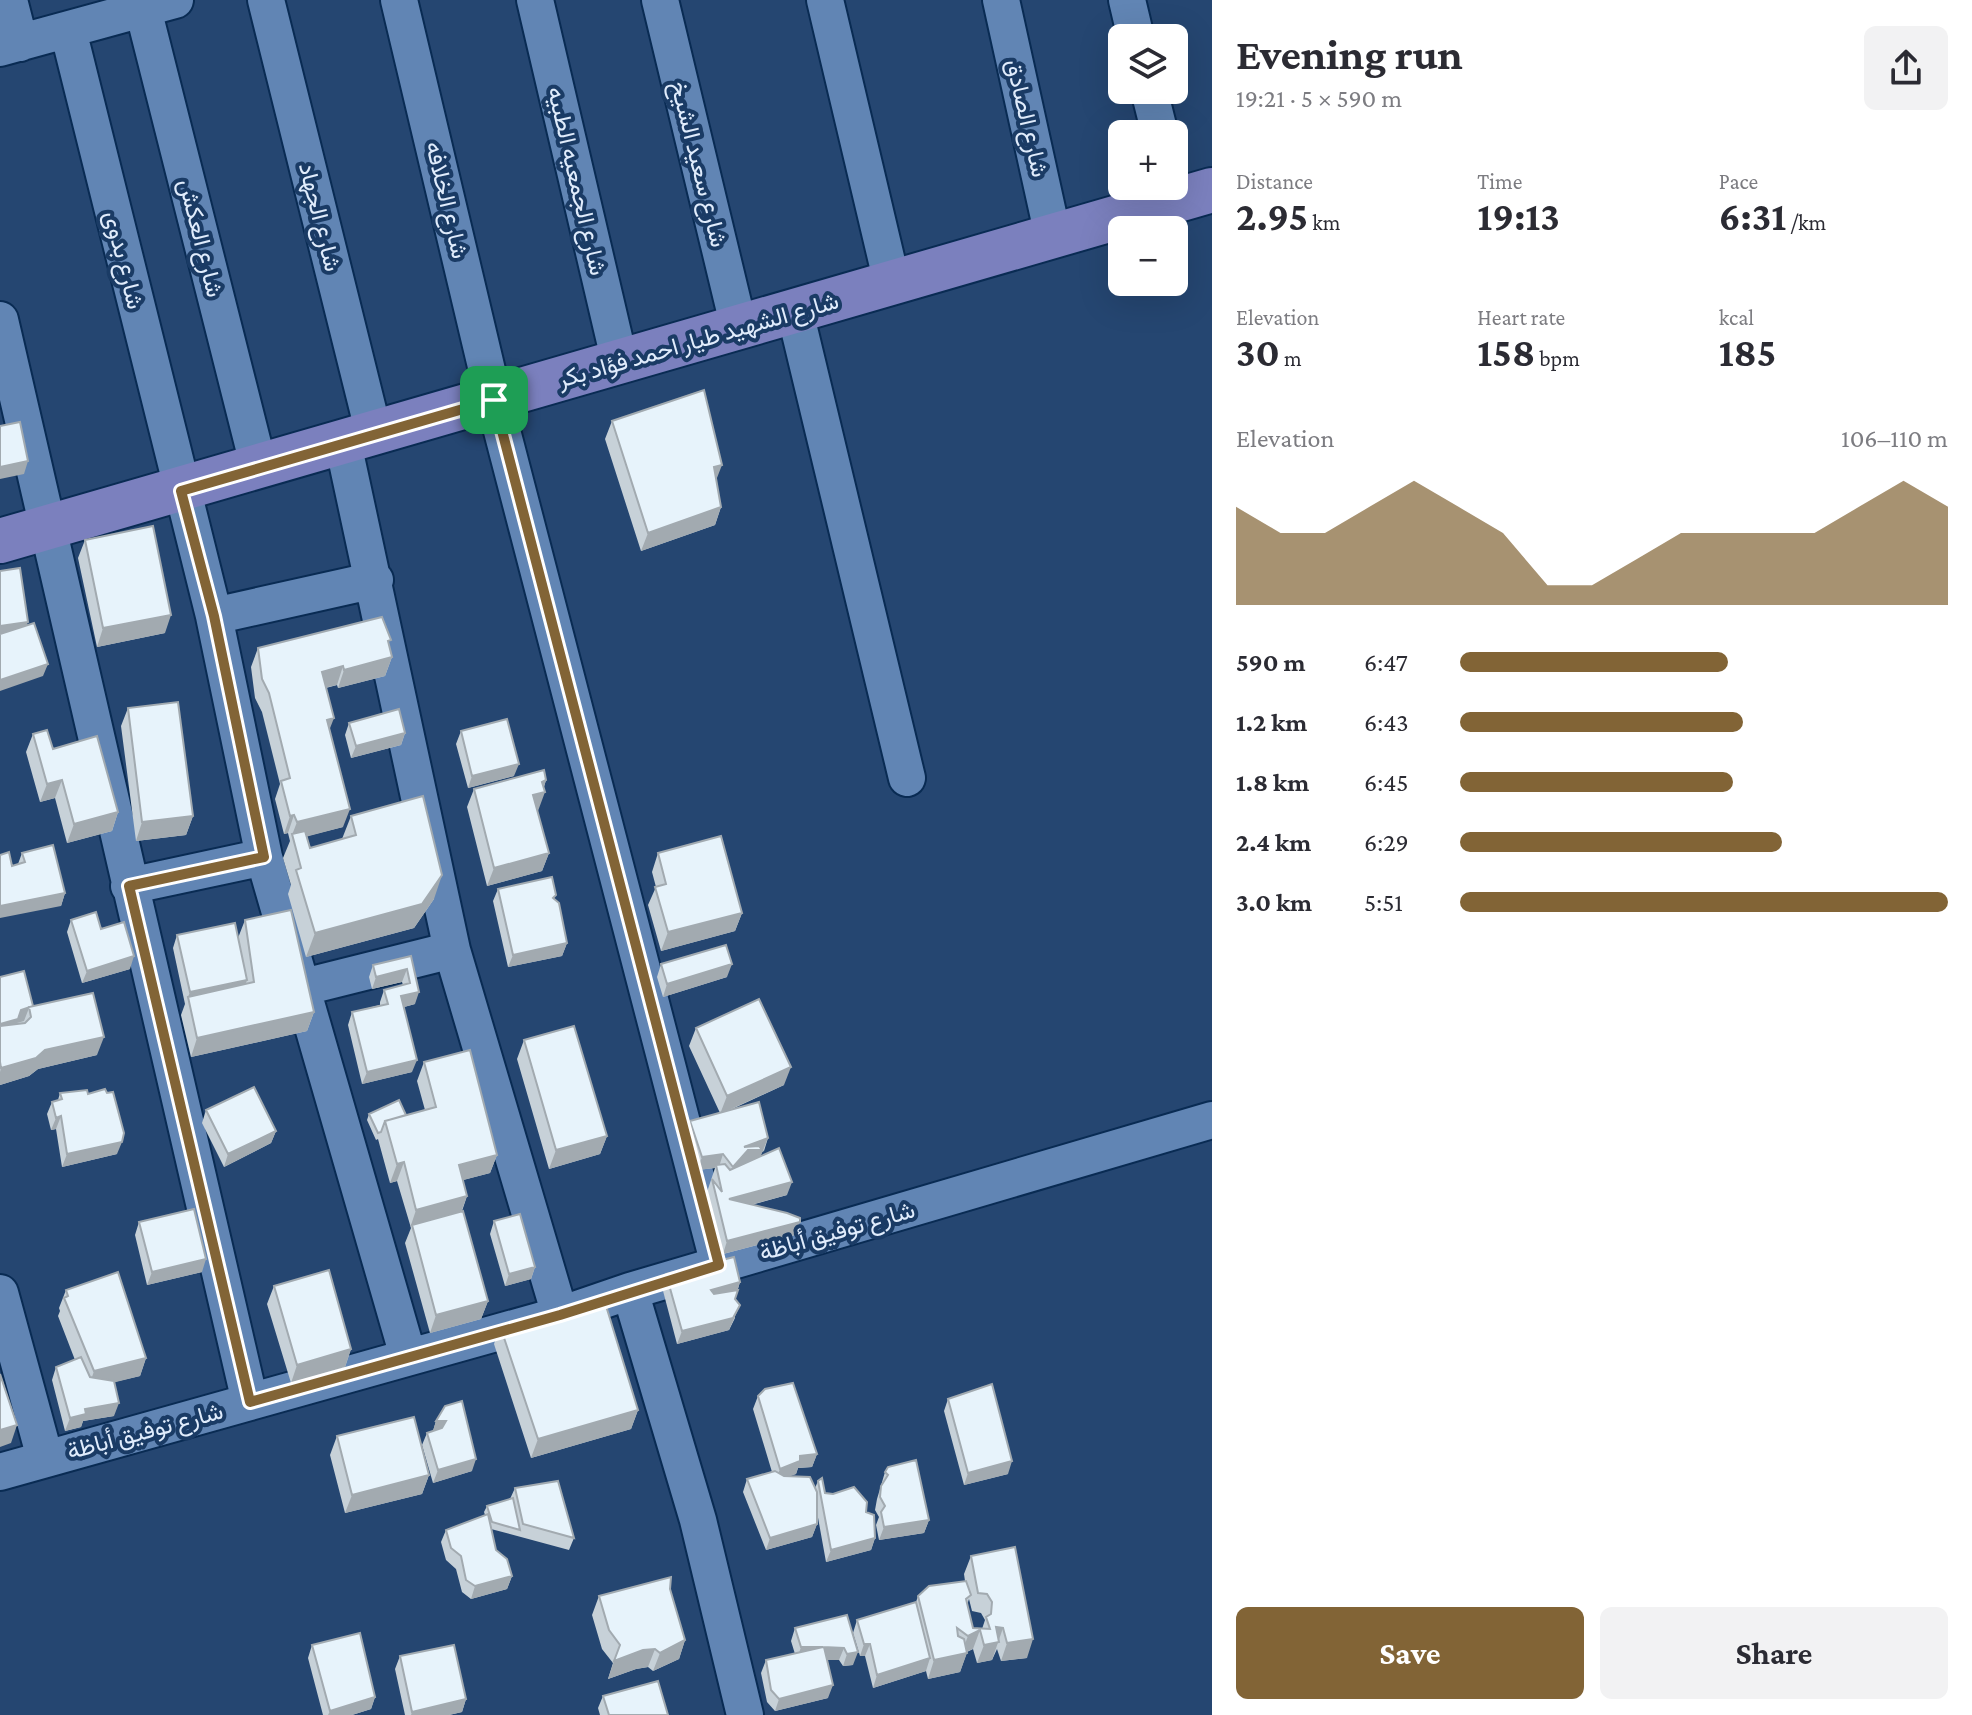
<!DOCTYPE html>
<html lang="en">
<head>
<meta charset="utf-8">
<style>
  body { margin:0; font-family:"Crimson Pro",Vazirmatn,serif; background:#f2f2f3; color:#2b2b33; height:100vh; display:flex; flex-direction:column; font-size:30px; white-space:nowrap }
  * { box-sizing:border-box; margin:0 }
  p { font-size:26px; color:#7c7c81 }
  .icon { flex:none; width:44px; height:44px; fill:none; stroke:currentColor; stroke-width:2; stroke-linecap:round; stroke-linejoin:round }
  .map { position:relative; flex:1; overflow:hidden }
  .side { display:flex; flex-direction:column; background:#fff; width:760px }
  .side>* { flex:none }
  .fabs { position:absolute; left:1108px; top:24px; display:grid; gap:16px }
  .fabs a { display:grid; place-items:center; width:80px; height:80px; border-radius:12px; background:#fff; box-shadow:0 8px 32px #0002; font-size:40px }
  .pin { position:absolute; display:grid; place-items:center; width:68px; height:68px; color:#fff; margin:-34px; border-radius:16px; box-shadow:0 4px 12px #0006 }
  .round { display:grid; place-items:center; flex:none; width:84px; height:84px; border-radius:12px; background:#f2f2f3 }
  .head { display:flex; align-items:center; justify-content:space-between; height:136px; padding:0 24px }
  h1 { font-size:44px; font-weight:700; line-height:60px }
  .metrics { display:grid; grid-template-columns:repeat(3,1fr); gap:12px; height:136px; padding:8px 24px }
  .metrics div { display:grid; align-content:center }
  .metrics b { font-size:40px; font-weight:700 }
  .metrics small { font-size:22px; font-weight:400 }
  .metrics p { font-size:22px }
  .chart { height:224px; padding:16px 24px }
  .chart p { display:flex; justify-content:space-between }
  .chart svg { width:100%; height:144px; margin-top:8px; fill:#826436; opacity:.7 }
  .action { display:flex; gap:16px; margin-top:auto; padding:16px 24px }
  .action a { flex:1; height:92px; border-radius:12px; background:#826436; color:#fff; font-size:32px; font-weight:700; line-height:92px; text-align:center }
  .action a+a { background:#f2f2f3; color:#2b2b33 }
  ul { padding:0 24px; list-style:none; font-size:26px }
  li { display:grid; grid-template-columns:128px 96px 1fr; align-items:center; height:60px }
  li i { height:20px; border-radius:10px; background:#826436 }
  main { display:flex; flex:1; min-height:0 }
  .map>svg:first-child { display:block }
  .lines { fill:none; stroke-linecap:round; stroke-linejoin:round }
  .street-casing { stroke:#092b53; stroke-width:40 }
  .secondary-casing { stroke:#092b53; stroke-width:48 }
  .street { stroke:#6185b4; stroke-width:36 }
  .secondary { stroke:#7b80be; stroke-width:44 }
  .wall { fill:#c7d1d8; fill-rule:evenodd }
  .shaded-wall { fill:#a2aab0 }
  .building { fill:#e7f3fb; stroke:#a2aab0; stroke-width:2 }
  .route-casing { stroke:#fff; stroke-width:16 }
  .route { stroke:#826436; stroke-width:10 }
  .labels { text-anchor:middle; stroke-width:8; stroke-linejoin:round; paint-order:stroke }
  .street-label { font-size:24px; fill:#e0ecfc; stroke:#1a3b65 }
</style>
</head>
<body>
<main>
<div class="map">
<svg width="1212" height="1715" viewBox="0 0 1212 1715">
  <rect width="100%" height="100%" fill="#254671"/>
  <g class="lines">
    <g class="street-casing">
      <path id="street" d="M9,0L20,43
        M266,0L374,434
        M399,0L494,400L719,1265
        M535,0L620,363
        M660,0L739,328
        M825,0L892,283
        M1001,0L1053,236
        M1127,0L1136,38
        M143,9L259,468
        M68,30L214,616L264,857L408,1356
        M0,48L175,0
        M1149,90L1160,134
        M795,312L907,778
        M0,320L250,1402
        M343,443L452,950L560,1315
        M214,616L375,580
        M129,886L264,857
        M304,987L452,950
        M630,1291L698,1520L745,1715
        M0,1293L45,1458
        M0,1472L560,1315L630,1291L1212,1120"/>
    </g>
    <g class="secondary-casing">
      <path id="secondary" d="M0,541L1212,190"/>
    </g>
    <use href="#street" class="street"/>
    <use href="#secondary" class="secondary"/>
  </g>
  <path class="wall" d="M612,421L716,480L721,507L715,525L641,551L605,439Z
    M85,540L165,633L97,647L78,558Z
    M389,646L392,657L385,676L338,688L337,685L326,688L330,730L343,827L307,836L310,848L342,839L351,816L434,899L414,928L306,957L288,894L291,885L283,858L290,841L288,833L284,834L275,799L280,784L262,712L255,698L251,667L258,648Z
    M128,708L193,816L186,835L136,841L121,726Z
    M349,723L405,733L401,745L351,758L345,735Z
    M461,731L514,776L468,788L456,744Z
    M33,734L53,749L118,812L112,831L67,843L55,798L40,802L26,752Z
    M546,780L537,811L549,853L542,871L487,886L467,807L474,789Z
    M22,853L65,893L61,906L12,866L18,864Z
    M658,853L742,913L735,931L661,951L648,905L656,887L652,872Z
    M498,889L567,943L562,956L508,967L493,901Z
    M71,920L101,929L130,969L82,983L67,932Z
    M245,920L314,1012L307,1031L191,1057L181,1015L185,1004L173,948L177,935L238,938Z
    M411,956L415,1004L404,1007L412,1072L362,1084L348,1025L352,1012L380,1005V1002L384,990L403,985L402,982L372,989L369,977L373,965Z
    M661,964L727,977L663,997L657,977Z
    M0,977L33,1006L97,1055L38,1069L29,1076L0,1085Z
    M696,1028L784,1085L730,1110L768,1138L764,1151L762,1152L760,1156L787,1195L751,1205L795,1235L723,1254L707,1192L715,1168L697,1170L685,1134L690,1121L720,1113L689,1046Z
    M524,1040L607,1136L600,1154L549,1169L517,1059Z
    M424,1062L497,1155L490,1173L463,1180L467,1196L462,1211L488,1301L481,1319L430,1333L405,1243L411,1228L397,1181L390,1183L378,1139L376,1140L367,1120L369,1114L406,1115L425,1110L417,1081Z
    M60,1093L88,1094L117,1154L62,1167L56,1129L51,1130L47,1114L52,1102L58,1100Z
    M206,1110L276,1131L271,1143L224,1167L202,1123Z
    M494,1221L535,1267L531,1279L505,1286L490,1234Z
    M139,1222L202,1272L147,1285L135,1235Z
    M666,1274L740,1282L735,1299V1318L729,1330L677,1344L662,1287Z
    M274,1286L351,1349L345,1367L291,1383L267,1304Z
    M66,1290L146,1358L140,1376L114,1382V1416L83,1421L81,1427L65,1431L52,1380L56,1367L75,1360L58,1316L60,1311L59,1308Z
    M500,1326L638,1410L631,1429L531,1458L494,1344Z
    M758,1396L817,1454L812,1467L798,1468L796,1474L789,1476L815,1488L818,1481L825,1493L866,1512L875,1538L871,1550L826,1562L817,1512V1524L812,1537L766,1550L743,1492L747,1479L772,1472L753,1409Z
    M948,1399L1008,1474L964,1485L944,1411Z
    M436,1421L472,1471L433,1483L422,1445L427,1433L433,1431Z
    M337,1436L429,1475L422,1494L345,1513L330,1455Z
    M888,1467L929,1520L924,1533L879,1540L876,1525L879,1517L875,1510L877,1499L885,1472Z
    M515,1488L574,1538L569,1550L491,1529L496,1550L512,1576L507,1589L471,1599L462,1592L456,1569L446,1560L441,1542L446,1530L485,1515L484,1512L487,1506L510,1499Z
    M971,1556L1027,1658L1001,1661L997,1649L992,1660L977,1663L973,1649L967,1652L960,1672L928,1679L926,1671L873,1688L865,1656H860L853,1633L857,1620L916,1602L918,1596L965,1581L964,1574ZM969,1599L972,1611L981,1613L985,1620L982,1629L973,1628L967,1605Z
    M670,1589L685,1640L679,1659L653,1671L648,1667L636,1669L608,1679L613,1663L602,1649L592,1615L599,1596Z
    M847,1615L853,1665L843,1666L839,1660H827L828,1698L775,1711L767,1702L761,1673L766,1660L795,1654L791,1641L795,1628Z
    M312,1645L375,1697L371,1709L352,1715H323L308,1658Z
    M400,1656L466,1699L462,1712L449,1715H405L395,1669Z
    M603,1696L668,1715H600L598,1708Z"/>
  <path class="shaded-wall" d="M28,461L24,474L0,479V467Z
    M722,465L715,483L714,467Z
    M721,507L715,525L641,551L648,533Z
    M171,615L165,633L97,647L103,628Z
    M28,622L23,635L0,638V626Z
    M392,657L385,676L338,688L344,670Z
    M48,664L43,676L0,691V680Z
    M343,666L337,685L315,690L322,672Z
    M334,718L327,736V720Z
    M405,733L401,745L351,758L356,746Z
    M519,764L514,776L468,788L472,776Z
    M62,780L55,798L40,802L47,784Z
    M546,780L542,793L545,792L538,811L526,814L533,795L542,782Z
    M350,809L343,827L294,840L292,835L297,822Z
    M118,812L112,831L67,843L74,824Z
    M294,815L288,833L284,834L290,816Z
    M193,816L186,835L136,841L142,822Z
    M549,853L542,871L487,886L494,868Z
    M442,875L434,899L414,928L306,957L315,933Z
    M65,893L61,906L0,918V906Z
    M742,913L735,931L661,951L668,932Z
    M567,943L562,956L508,967L513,955Z
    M134,956L130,969L82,983L87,971Z
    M732,964L727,977L663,997L667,984Z
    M407,969L402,982L372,989L376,977Z
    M247,980L243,993L188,997L190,992Z
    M419,992L415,1004L397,1009L401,996Z
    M29,1008L24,1021L17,1023L14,1031L0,1036V1024L21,1010Z
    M314,1012L307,1031L191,1057L197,1038Z
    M104,1037L97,1055L38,1069L29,1076L0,1085V1072L1,1068L45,1050Z
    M417,1060L412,1072L362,1084L367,1072Z
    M791,1067L784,1085L720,1114L727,1096Z
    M61,1116L56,1129L51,1130L56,1118Z
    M276,1131L271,1143L224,1167L228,1154Z
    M607,1136L600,1154L549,1169L556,1150Z
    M768,1138L758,1163H744L728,1179L733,1167L744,1147Z
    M122,1142L117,1154L62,1167L67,1154Z
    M723,1154L719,1167L716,1165L715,1168L697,1170L702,1157Z
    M497,1155L490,1173L452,1183L459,1165Z
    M404,1162L397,1181L390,1183L397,1164Z
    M792,1182L787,1195L724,1212L729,1199Z
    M467,1196L460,1215L412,1225L410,1228L416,1210Z
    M800,1222L795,1235L723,1254L727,1241Z
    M206,1259L202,1272L147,1285L152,1272Z
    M535,1267L531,1279L505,1286L509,1274Z
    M740,1282L736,1295L706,1302L711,1290Z
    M488,1301L481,1319L430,1333L436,1315Z
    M740,1305L729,1330L677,1344L682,1331Z
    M351,1349L345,1367L291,1383L297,1365Z
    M146,1358L140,1376L88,1389L94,1371Z
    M119,1403L114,1416L83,1421L81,1427L65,1431L70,1418L85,1409Z
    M638,1410L631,1429L531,1458L538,1439Z
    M436,1421H446L441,1434H432Z
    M17,1425L11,1443L0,1447V1430Z
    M817,1454L812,1467L798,1468L796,1474L775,1481L780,1469L800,1456Z
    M476,1459L472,1471L433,1483L438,1470Z
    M1012,1461L1008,1474L964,1485L968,1473Z
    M429,1475L422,1494L345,1513L352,1495Z
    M929,1520L924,1533L879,1540L884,1527Z
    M817,1524L812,1537L766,1550L770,1538Z
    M875,1538L871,1550L826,1562L831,1550Z
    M512,1576L507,1589L471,1599L475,1586Z
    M996,1627L1003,1628L992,1660L977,1663L984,1645Z
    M980,1630L973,1649L961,1654L968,1636Z
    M1033,1639L1027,1658L1001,1661L1007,1643Z
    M685,1640L679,1659L653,1671L660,1653Z
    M864,1644H870L865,1656H860Z
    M801,1647H823L797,1659Z
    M824,1647L844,1648L839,1660H819Z
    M655,1649L648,1667L636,1669L608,1679L614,1661L643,1650Z
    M858,1652L853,1665L843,1666L847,1654Z
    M967,1653L960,1672L928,1679L934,1660Z
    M930,1658L926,1671L873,1688L877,1675Z
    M833,1685L828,1698L775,1711L779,1699Z
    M375,1697L371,1709L352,1715H328L330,1711Z
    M466,1699L462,1712L449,1715H411L412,1712Z"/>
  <path class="building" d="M704,390L722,465L714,467L721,507L648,533L612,421Z
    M20,422L28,461L0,467V426Z
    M153,526L171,615L103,628L85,540Z
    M20,568L28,622L0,626V571Z
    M382,617L391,640L388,641L392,657L344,670L343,666L322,672L334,718L327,720L350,809L297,822L294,815L290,816L281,781L290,778L269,693L262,679L258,648Z
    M34,623L48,664L0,680V634Z
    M178,702L193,816L142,822L128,708Z
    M399,709L405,733L356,746L349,723Z
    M507,719L519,764L472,776L461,731Z
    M47,730L53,749L97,736L118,812L74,824L62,780L47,784L33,734Z
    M544,770L546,780L542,782L545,792L533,795L549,853L494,868L474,789Z
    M423,796L442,875L422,904L315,933L296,870L301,868L292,834L305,831L310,848L356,835L351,816Z
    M721,836L742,913L668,932L655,887L666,884L658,853Z
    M53,845L65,893L0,906V855L9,852L12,866L25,862L22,853Z
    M552,877L556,895L553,898L559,903L567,943L513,955L498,889Z
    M291,910L314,1012L197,1038L188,997L254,982L245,920Z
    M96,912L101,929L124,922L134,956L87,971L71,920Z
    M235,923L247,980L190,992L177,935Z
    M726,945L732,964L667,984L661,964Z
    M411,956L419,992L401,996L417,1060L367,1072L352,1012L388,1004L384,990L410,983L407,969L376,977L373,965Z
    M24,971L33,1006L21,1010L18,1019L0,1024V977Z
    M93,993L104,1037L45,1050L36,1058L1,1068L0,1062V1026L25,1023L31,1017L29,1007Z
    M759,999L791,1067L727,1096L696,1028Z
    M574,1026L607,1136L556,1150L524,1040Z
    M470,1050L497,1155L459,1165L467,1196L416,1210L404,1162L397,1164L385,1121L436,1107L424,1062Z
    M254,1087L276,1131L228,1154L206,1110Z
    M105,1089L107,1093L113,1092L124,1133L122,1142L67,1154L61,1116L56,1118L52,1102L62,1099L60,1093L87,1090L88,1094Z
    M399,1100L406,1115L385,1121L381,1132L378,1133L369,1114Z
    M759,1102L768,1138L744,1147L759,1146L762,1150H748L733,1167L723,1154L702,1157L690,1121Z
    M779,1148L792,1182L729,1199L787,1213L800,1218V1222L727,1241L712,1179L722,1192L716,1165L725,1164L730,1170Z
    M194,1209L206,1259L152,1272L139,1222Z
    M463,1211L488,1301L436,1315L412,1225Z
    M520,1214L535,1267L509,1274L494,1221Z
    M734,1257L740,1282L711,1290L714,1294L738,1290L735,1299L740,1305L733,1318L682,1331L666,1274Z
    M329,1270L351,1349L297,1365L274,1286Z
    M118,1272L146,1358L94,1371L64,1298L68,1296L66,1290Z
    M603,1296L638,1410L538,1439L500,1326Z
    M81,1357L90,1377L114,1381L119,1403L85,1409L86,1414L70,1418L56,1367Z
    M0,1374L17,1425L0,1430Z
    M793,1383L817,1454L800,1456V1461L780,1469L758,1396L765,1389Z
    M992,1384L1012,1461L968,1473L948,1399Z
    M462,1401L476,1459L438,1470L427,1433L442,1428L446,1421H436L445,1406Z
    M414,1417L429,1475L352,1495L337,1436Z
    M916,1460L929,1520L884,1527L881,1512L885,1506L880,1497L881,1486L888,1475L885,1472L888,1467Z
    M775,1471L784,1476L810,1477L817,1492V1524L770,1538L747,1479Z
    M822,1478L825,1493L833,1494L854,1487L867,1502L866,1512L874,1515L875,1538L831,1550L818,1481Z
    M558,1481L574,1538L523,1524L515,1488Z
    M513,1498L520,1530L492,1522L487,1506Z
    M488,1514L496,1550L507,1559L512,1576L475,1586L466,1580L461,1556L451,1548L446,1530Z
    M1015,1547L1033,1639L1007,1643L1003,1628L996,1627L999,1642L984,1645L980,1630L968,1636L957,1628L958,1636L964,1639L967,1653L934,1660L918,1596L929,1586L966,1581L971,1595L966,1599L973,1628L990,1629L986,1617L991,1614L992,1602L987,1594L978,1593L971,1556Z
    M671,1577L670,1589L685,1640L660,1653L655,1649L643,1650L614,1661L620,1645L609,1630L599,1596Z
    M916,1602L930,1658L877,1675L870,1644H864L857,1620Z
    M847,1615L858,1652L847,1654L844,1648L824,1647L833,1685L779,1699L771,1690L766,1660L823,1647H801L795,1628Z
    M360,1633L375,1697L330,1711L312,1645Z
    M454,1645L466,1699L412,1712L400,1656Z
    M658,1681L668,1715H609L603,1696Z"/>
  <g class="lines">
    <g class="route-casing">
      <path id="route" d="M494,400L719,1265L560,1315L250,1402L129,886L264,857L214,616L181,491Z"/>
    </g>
    <use href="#route" class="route"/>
  </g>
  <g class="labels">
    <g class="street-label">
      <text transform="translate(1027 118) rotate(77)" y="8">شارع الصادق</text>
      <text transform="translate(699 164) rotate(76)" y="8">شارع سعيد الشيخ</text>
      <text transform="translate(577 181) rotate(77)" y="8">شارع الجمعيه الطبيه</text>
      <text transform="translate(447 200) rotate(77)" y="8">شارع الخلافه</text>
      <text transform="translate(320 217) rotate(76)" y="8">شارع الجهاد</text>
      <text transform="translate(201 238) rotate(76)" y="8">شارع العكش</text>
      <text transform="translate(124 260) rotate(76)" y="8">شارع بدوى</text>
      <text transform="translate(698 340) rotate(-16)" y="8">شارع الشهيد طيار احمد فؤاد بكر</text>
      <text transform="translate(837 1231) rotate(-16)" y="8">شارع توفيق أباظة</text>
      <text transform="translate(145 1431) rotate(-15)" y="8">شارع توفيق أباظة</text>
    </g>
  </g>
</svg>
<div class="fabs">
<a><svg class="icon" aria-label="layers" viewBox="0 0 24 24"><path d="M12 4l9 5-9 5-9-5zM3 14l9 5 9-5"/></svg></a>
<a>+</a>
<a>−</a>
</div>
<div class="pin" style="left:494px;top:400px;background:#1e9e55"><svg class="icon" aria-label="arrive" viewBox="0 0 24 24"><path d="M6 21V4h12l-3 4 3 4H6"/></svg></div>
</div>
<section class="side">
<div class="head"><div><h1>Evening run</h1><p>19:21 · 5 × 590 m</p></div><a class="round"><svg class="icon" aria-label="share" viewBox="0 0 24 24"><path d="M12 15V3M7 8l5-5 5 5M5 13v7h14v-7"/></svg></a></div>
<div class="metrics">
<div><p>Distance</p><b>2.95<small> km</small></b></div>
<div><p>Time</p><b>19:13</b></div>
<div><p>Pace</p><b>6:31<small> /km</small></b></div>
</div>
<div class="metrics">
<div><p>Elevation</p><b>30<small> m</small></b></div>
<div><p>Heart rate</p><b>158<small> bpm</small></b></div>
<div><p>kcal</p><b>185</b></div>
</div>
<div class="chart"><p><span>Elevation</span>106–110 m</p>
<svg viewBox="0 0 160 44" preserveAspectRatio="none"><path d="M0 44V14L10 22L20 22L30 14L40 6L50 14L60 22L70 38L80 38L90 30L100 22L110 22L120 22L130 22L140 14L150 6L160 14V44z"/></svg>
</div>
<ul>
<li><b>590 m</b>6:47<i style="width:55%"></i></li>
<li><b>1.2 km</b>6:43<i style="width:58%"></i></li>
<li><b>1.8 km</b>6:45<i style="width:56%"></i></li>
<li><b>2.4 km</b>6:29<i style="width:66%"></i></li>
<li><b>3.0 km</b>5:51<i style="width:100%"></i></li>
</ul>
<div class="action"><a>Save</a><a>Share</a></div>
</section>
</main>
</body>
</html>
